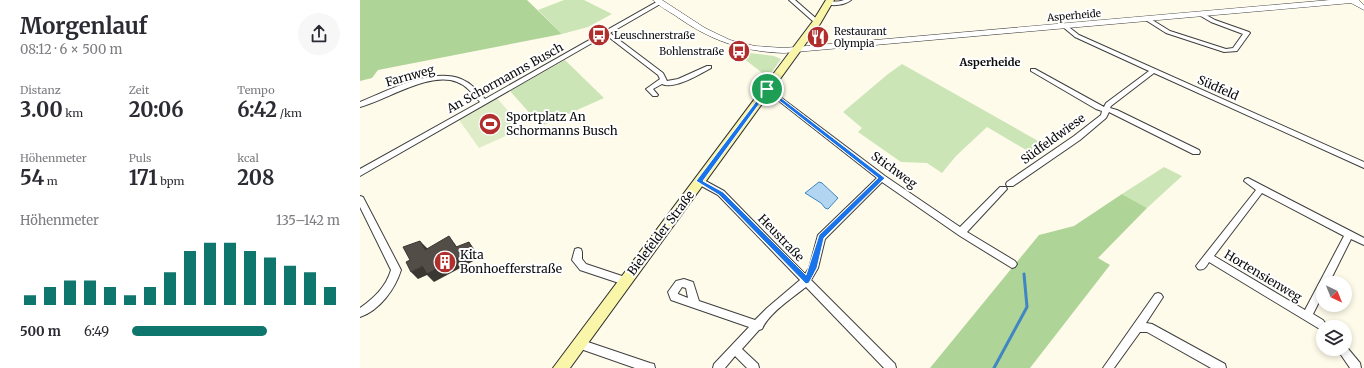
<!DOCTYPE html>
<html lang="de">
<head>
<meta charset="utf-8">
<style>
  body { margin:0; font-family:Merriweather,serif; background:#f7f7f7; color:#2b2b33; height:100vh; display:flex; flex-direction:column; font-size:15px; white-space:nowrap }
  * { box-sizing:border-box; margin:0 }
  p { font-size:13px; color:#7c7c81 }
  .icon { flex:none; width:22px; height:22px; fill:none; stroke:currentColor; stroke-width:2; stroke-linecap:round; stroke-linejoin:round }
  .map { position:relative; flex:1; overflow:hidden }
  .side { display:flex; flex-direction:column; background:#fff; width:360px }
  .side>* { flex:none }
  .needle { width:26px; rotate:137deg }
  .buttons { position:absolute; left:956px; top:276px; display:grid; gap:8px }
  .buttons a { display:grid; place-items:center; width:36px; height:36px; border-radius:50%; background:#fff; box-shadow:0 2px 6px #0003; font-size:20px }
  .pin { position:absolute; display:grid; place-items:center; width:34px; height:34px; color:#fff; margin:-17px; border:2px solid #fff; border-radius:50%; box-shadow:0 1px 4px #0007 }
  .round { display:grid; place-items:center; flex:none; width:42px; height:42px; border-radius:21px; background:#f7f7f7 }
  .headline { display:flex; align-items:center; justify-content:space-between; height:68px; padding:0 20px }
  h1 { font-size:22px; font-weight:700; line-height:30px }
  .figures { display:grid; grid-template-columns:repeat(3,1fr); gap:6px; height:68px; padding:4px 20px }
  .figures div { display:grid; align-content:center }
  .figures b { font-size:20px; font-weight:700 }
  .figures small { font-size:11px; font-weight:400 }
  .figures p { font-size:11px }
  .chart { height:112px; padding:8px 20px }
  .chart p { display:flex; justify-content:space-between }
  .chart svg { width:100%; height:72px; margin-top:4px; stroke:#0f766e; stroke-width:6 }
  ul { padding:0 20px; list-style:none; font-size:13px }
  li { display:grid; grid-template-columns:64px 48px 1fr; align-items:center; height:30px }
  li i { height:10px; border-radius:5px; background:#0f766e }
  main { display:flex; flex:1; min-height:0 }
  .map>svg:first-child { display:block }
  .green { fill:#cce5b7 }
  .forest { fill:#afd497 }
  .pitch { fill:#deedc8 }
  .water { fill:#b2d6f1; stroke:#3f86c3 }
  .lines { fill:none; stroke-linecap:round; stroke-linejoin:round }
  .stream { stroke:#3f86c3; stroke-width:3 }
  .minor-casing { stroke:#3e3e3e; stroke-width:2 }
  .tertiary-casing { stroke:#3e3e3e; stroke-width:1 }
  .secondary-casing { stroke:#2d2d2d; stroke-width:2 }
  .minor { fill:#fff; fill-rule:evenodd }
  .tertiary { fill:#fff; fill-rule:evenodd }
  .secondary { fill:#f9f5a9; fill-rule:evenodd }
  .shaded-wall { fill:#3a3632 }
  .building { fill:#534d48; stroke:#3a3632 }
  .route { fill:#1a73e8; stroke:#fff; fill-rule:evenodd }
  .labels { text-anchor:middle; stroke-width:4; stroke-linejoin:round; paint-order:stroke }
  .far-street-label { font-size:10px; fill:#0b0b0b; stroke:#fff }
  .far-poi-label { font-size:10px; fill:#0b0b0b; stroke:#fff; text-anchor:start }
  .far-neighbourhood-label { font-size:11px; font-weight:bold; fill:#0b0b0b; stroke:#fff }
  .street-label { font-size:12px; fill:#0b0b0b; stroke:#fff }
  .poi-label { font-size:12px; fill:#0b0b0b; stroke:#fff; text-anchor:start }
</style>
</head>
<body>
<main>
<section class="side">
<div class="headline"><div><h1>Morgenlauf</h1><p>08:12 · 6 × 500 m</p></div><a class="round"><svg class="icon" aria-label="share" viewBox="0 0 24 24"><path d="M12 15V3M7 8l5-5 5 5M5 13v7h14v-7"/></svg></a></div>
<div class="figures">
<div><p>Distanz</p><b>3.00<small> km</small></b></div>
<div><p>Zeit</p><b>20:06</b></div>
<div><p>Tempo</p><b>6:42<small> /km</small></b></div>
</div>
<div class="figures">
<div><p>Höhenmeter</p><b>54<small> m</small></b></div>
<div><p>Puls</p><b>171<small> bpm</small></b></div>
<div><p>kcal</p><b>208</b></div>
</div>
<div class="chart"><p><span>Höhenmeter</span>135–142 m</p>
<svg viewBox="0 0 160 44" preserveAspectRatio="none"><path d="M5 44V38M15 44V33M25 44V29M35 44V29M45 44V33M55 44V38M65 44V33M75 44V24M85 44V11M95 44V6M105 44V6M115 44V11M125 44V15M135 44V20M145 44V24M155 44V33"/></svg>
</div>
<ul>
<li><b>500 m</b>6:49<i style="width:65%"></i></li>
</ul>
</section>
<div class="map">
<svg width="1004" height="368" viewBox="0 0 1004 368">
  <rect width="100%" height="100%" fill="#fefbea"/>
  <path class="green" d="M204,0H224L252,14L228,27L202,34L178,10Z
    M374,51L414,56L421,59L410,75H405Z
    M205,60L244,98L181,126L150,91Z
    M542,64L687,146L678,157L627,127L596,156L582,173L567,163L541,162L498,132L502,128L483,112L528,74Z
    M804,167L822,176L787,208L762,194Z"/>
  <path class="forest" d="M0,0H167L202,34L18,70L12,78L0,81Z
    M762,194L787,208L738,258L750,265L670,368H570L679,235L714,226Z"/>
  <path class="pitch" d="M137,98L163,128L119,148L99,120Z"/>
  <path class="water" d="M459,182L462,183L478,198L468,209L465,208L461,203L445,193Z"/>
  <g class="lines">
    <path class="stream" d="M634,368L667,307L664,274"/>
    <g class="minor-casing">
      <path id="minor" d="M300,0L303,2L302,3L250,33L303,73L307,81L318,79L347,66H351V68C340,74 314,90 302,84L293,89L298,95L297,96H293L286,89L300,79L298,75L246,35L0,176V169L120,102C113,94 106,85 97,82C69,71 27,100 0,107V102C27,91 72,67 101,79C111,83 118,91 125,99Z
        M429,0H435L459,21V23H455Z
        M484,0H491C485,5 472,7 465,3C471,0 478,3 484,0Z
        M841,12L855,20L889,32L890,33L877,51L864,52L806,33L784,19L789,18L810,31L866,49L873,48L883,34L851,22L839,15L838,14Z
        M705,24L719,35L1004,162V168L794,73L751,106L750,108L757,110L839,150L840,152L839,154H833L749,112L746,118L720,140L653,186H647L646,184L647,182L714,136L741,115L742,111L736,109L671,71V69H675L744,107L746,103L789,71L715,37L703,27L702,26Z
        M407,87L525,176L600,227L640,187H646L647,189L607,232L655,261L657,264L655,267L652,268L600,236L522,182L465,239L458,268L451,280L535,364L536,368H524L446,287C432,298 409,313 402,329L399,330L382,349L398,364L399,368H387L375,356L365,368H353L354,364L389,327L311,300L308,292L316,281L324,279L333,282L339,301L395,320L407,308L440,280L358,195L336,183L335,181L336,179H342L364,191L445,274L449,268L458,235L517,178L405,90L404,89ZM322,287L326,288L328,298L318,294V293Z
        M888,178L1004,238V245L991,239L969,283H963V294L953,314L963,320L968,327H963V331L849,262C846,267 844,271 838,269L836,266L896,190L884,181L885,179ZM902,193L984,236L945,310L854,256Z
        M0,196L3,197L4,199L41,270C35,289 20,310 0,317V308C14,298 26,287 31,270L0,207Z
        M218,248L221,249L222,252V259L226,264L268,278L270,281L268,284L265,285L220,270L212,260L215,249Z
        M798,293L801,294L803,297L786,323L792,324L865,364L866,368H851L787,332H780L754,368H743L795,294Z
        M219,339L290,363L294,364L295,368H275L215,347L214,344L215,341Z
        M985,345L1000,363L1001,368H990L977,349H985Z"/>
    </g>
    <g class="tertiary-casing">
      <path id="tertiary" d="M293,0H302L345,28L370,40L395,46L424,48L970,0H999L1004,5V10L991,3L424,53C383,52 349,40 316,16C308,11 299,6 293,0Z"/>
    </g>
    <g class="secondary-casing">
      <path id="secondary" d="M466,0H474L460,24L210,368H193L453,21Z"/>
    </g>
    <use href="#minor" class="minor"/>
    <use href="#tertiary" class="tertiary"/>
    <use href="#secondary" class="secondary"/>
  </g>
  <path class="shaded-wall" d="M89,236L95,244L102,255L96,247Z
    M60,241L67,248L72,258L65,250Z
    M109,242L115,250L119,258L74,282L67,275L58,279L51,272Z"/>
  <path class="building" d="M89,236L96,247L109,242L113,250L67,274L62,266L51,272L46,262L50,260L43,247L60,241L65,250Z"/>
  <path class="route" d="M407,87L525,178L464,238L457,268L449,283L446,284L359,195L336,181ZM408,92L518,178L459,235L446,275L363,192L343,181Z"/>
  <defs>
    <g id="bus-disc" transform="scale(1.15)"><circle r="9.5" fill="#b02f2d" stroke="#fff"/><path d="M-5-6H5V4H4V6H2V4H-2V6H-4V4H-5ZM-3.5-4V0h7V-4ZM-3.5 1.2v1.5H-2V1.2ZM2 1.2v1.5H3.5V1.2Z" fill="#fff"/></g>
    <g id="restaurant-disc" transform="scale(1.15)"><circle r="9.5" fill="#b02f2d" stroke="#fff"/><path d="M-5-6h1v4h1v-4h1v4h1v-4h1v5L-1.5 .5V6h-2V.5L-5-1ZM5-6V6H3V1.5H1.5Q1.5-4 5-6Z" fill="#fff"/></g>
    <g id="stadium-disc" transform="scale(1.15)"><circle r="9.5" fill="#b02f2d" stroke="#fff"/><path d="M0-5a6.5 5 0 1 0 0 10a6.5 5 0 1 0 0-10ZM-3.5-1.8h7v3.6h-7Z" fill="#fff"/></g>
    <g id="building-disc" transform="scale(1.15)"><circle r="9.5" fill="#b02f2d" stroke="#fff"/><path d="M-4-6H4V6H1V3H-1V6H-4ZM-2.5-4.3h1.7v1.8h-1.7ZM.8-4.3h1.7v1.8H.8ZM-2.5-1h1.7V.8h-1.7ZM.8-1h1.7V.8H.8Z" fill="#fff"/></g>
  </defs>
  <g fill-rule="evenodd">
    <use href="#bus-disc" x="239" y="35"/>
    <use href="#restaurant-disc" x="458" y="37"/>
    <use href="#bus-disc" x="379" y="51"/>
    <use href="#stadium-disc" x="130" y="124"/>
    <use href="#building-disc" x="85" y="262"/>
  </g>
  <g class="labels">
    <g class="far-street-label">
      <text transform="translate(714 15) rotate(-5)" y="4">Asperheide</text>
    </g>
    <g class="far-poi-label">
      <text x="474" y="35">Restaurant<tspan x="474" dy="12">Olympia</tspan></text>
      <text x="254" y="39">Leuschnerstraße</text>
      <text x="364" y="55" text-anchor="end">Bohlenstraße</text>
    </g>
    <g class="far-neighbourhood-label">
      <text x="630" y="66">Asperheide</text>
    </g>
    <g class="street-label">
      <text transform="translate(50 76) rotate(-16)" y="4">Farnweg</text>
      <text transform="translate(145 78) rotate(-29)" y="4">An Schormanns Busch</text>
      <text transform="translate(858 88) rotate(24)" y="4">Südfeld</text>
      <text transform="translate(693 139) rotate(-36)" y="4">Südfeldwiese</text>
      <text transform="translate(534 170) rotate(36)" y="4">Stichweg</text>
      <text transform="translate(301 233) rotate(-53)" y="4">Bielefelder Straße</text>
      <text transform="translate(421 238) rotate(46)" y="4">Heustraße</text>
      <text transform="translate(903 276) rotate(31)" y="4">Hortensienweg</text>
    </g>
    <g class="poi-label">
      <text x="146" y="121">Sportplatz An<tspan x="146" dy="14">Schormanns Busch</tspan></text>
      <text x="100" y="259">Kita<tspan x="100" dy="14">Bonhoefferstraße</tspan></text>
    </g>
  </g>
</svg>
<div class="buttons">
<a><svg class="needle" viewBox="-14 -14 28 28"><path d="M0-13l5 13h-10z" fill="#e53935"/><path d="M0 13l5-13h-10z" fill="#7c7c81"/></svg></a>
<a><svg class="icon" aria-label="layers" viewBox="0 0 24 24"><path d="M12 4l9 5-9 5-9-5zM3 14l9 5 9-5"/></svg></a>
</div>
<div class="pin" style="left:407px;top:89px;background:#1e9e55"><svg class="icon" aria-label="arrive" viewBox="0 0 24 24"><path d="M6 21V4h12l-3 4 3 4H6"/></svg></div>
</div>
</main>
</body>
</html>
